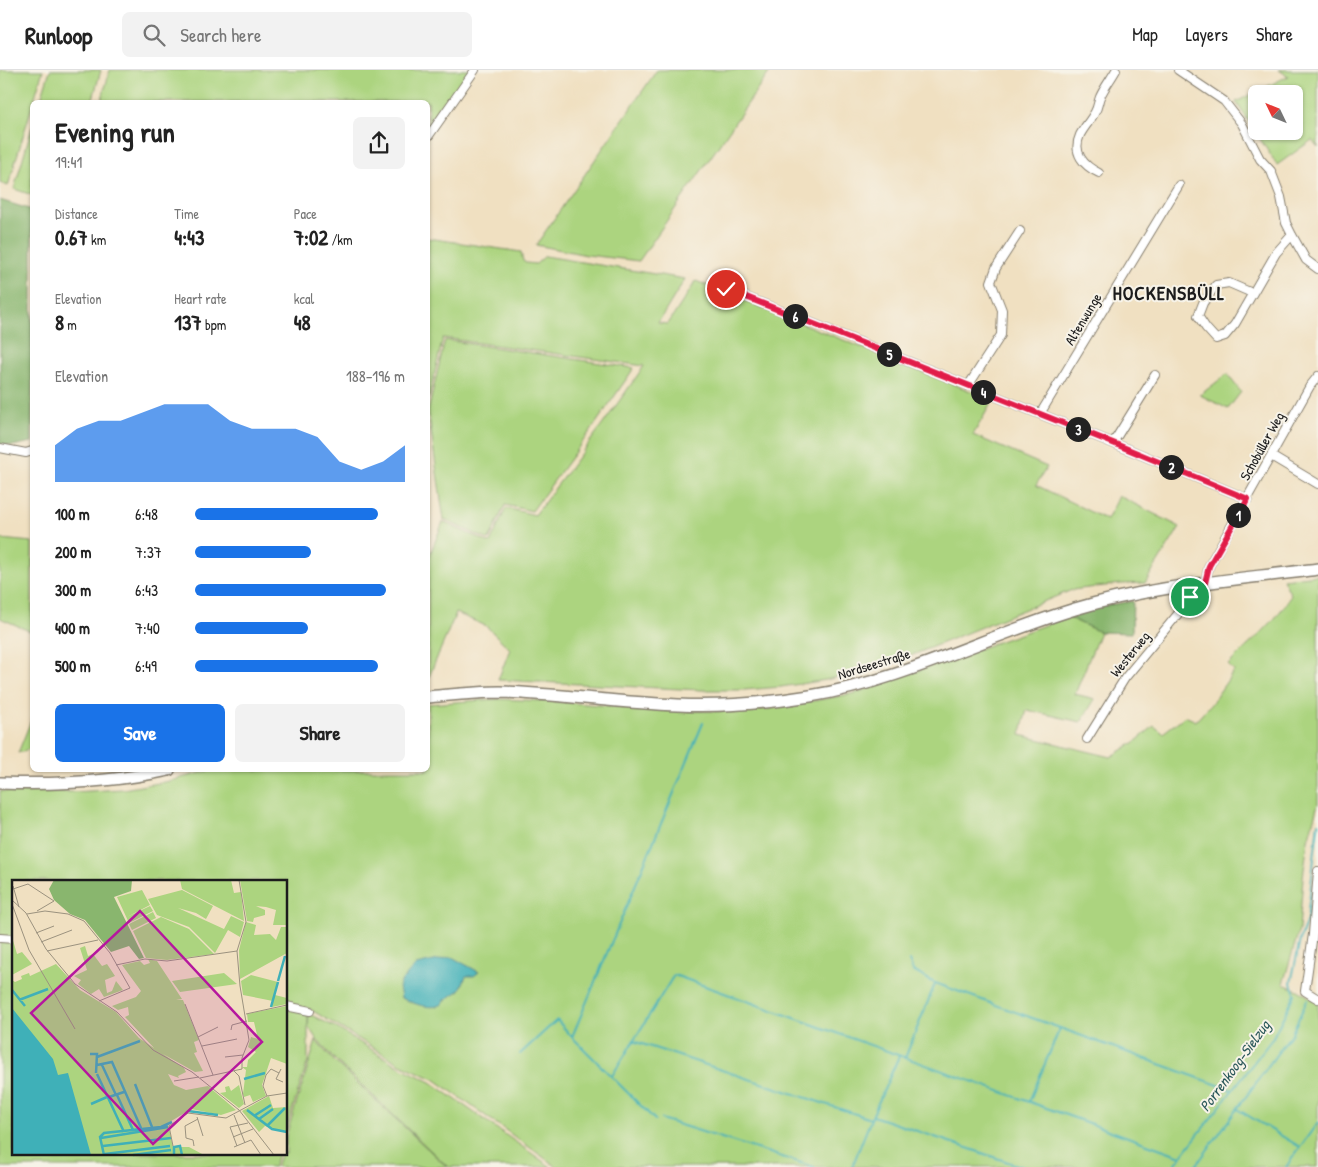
<!DOCTYPE html>
<html lang="en">
<head>
<meta charset="utf-8">
<style>
  body { margin:0; font-family:"Patrick Hand",sans-serif; background:#f2f2f2; color:#222; height:100vh; display:flex; flex-direction:column; font-size:19px; white-space:nowrap }
  * { box-sizing:border-box; margin:0 }
  p { font-size:16px; color:#767676 }
  .icon { flex:none; width:28px; height:28px; fill:none; stroke:currentColor; stroke-width:2; stroke-linecap:round; stroke-linejoin:round }
  .map { position:relative; flex:1; overflow:hidden }
  .side { position:absolute; left:30px; top:30px; width:400px; height:672px; display:flex; flex-direction:column; background:#fff; border-radius:8px; box-shadow:0 1px 4px #0004 }
  .side>* { flex:none }
  .needle { width:32px; rotate:313deg }
  .fabs { position:absolute; left:1248px; top:15px; display:grid; gap:10px }
  .fabs a { display:grid; place-items:center; width:55px; height:55px; border-radius:8px; background:#fff; box-shadow:0 1px 4px #0004; font-size:25px }
  .pin { position:absolute; display:grid; place-items:center; width:42px; height:42px; color:#fff; margin:-21px; border:2px solid #fff; border-radius:50%; box-shadow:0 1px 5px #0007 }
  .km { position:absolute; width:25px; height:25px; margin:-12px; border-radius:50%; background:#222; color:#fff; font-size:14px; line-height:25px; text-align:center }
  .round { display:grid; place-items:center; flex:none; width:52px; height:52px; border-radius:8px; background:#f2f2f2 }
  .headline { display:flex; align-items:center; justify-content:space-between; height:85px; padding:0 25px }
  h1 { font-size:28px; font-weight:700; line-height:38px }
  .stats { display:grid; grid-template-columns:repeat(3,1fr); gap:8px; height:85px; padding:5px 25px }
  .stats div { display:grid; align-content:center }
  .stats b { font-size:21px; font-weight:700 }
  .stats small { font-size:14px; font-weight:400 }
  .stats p { font-size:14px }
  .chart { height:140px; padding:10px 25px }
  .chart p { display:flex; justify-content:space-between }
  .chart svg { width:100%; height:90px; margin-top:5px; fill:#1a73e8; opacity:.7 }
  .action { display:flex; gap:10px; margin-top:auto; padding:10px 25px }
  .action a { flex:1; height:58px; border-radius:8px; background:#1a73e8; color:#fff; font-size:20px; font-weight:700; line-height:58px; text-align:center }
  .action a+a { background:#f2f2f2; color:#222 }
  ul { padding:0 25px; list-style:none; font-size:16px }
  li { display:grid; grid-template-columns:80px 60px 1fr; align-items:center; height:38px }
  li i { height:12px; border-radius:6px; background:#1a73e8 }
  header { display:flex; align-items:center; gap:30px; box-sizing:border-box; height:70px; padding:0 25px; background:#fff; border-bottom:1px solid #e0e0e0 }
  header strong { font-size:24px }
  nav { display:flex; gap:28px; margin-inline-start:auto; font-size:18px }
  .search { width:350px; height:45px; background:#f2f2f2; display:flex; align-items:center; gap:12px; box-sizing:border-box; padding:0 18px; border-radius:8px; color:#767676; font-size:19px }
  .map>svg:first-child { display:block }
  .green { fill:#acd47f; stroke:#64784e; fill-rule:evenodd }
  .forest { fill:#89b66e; stroke:#526945 }
  .water { fill:#3fb0b8; stroke:#2e666a }
  .lines { fill:none; stroke-linecap:round; stroke-linejoin:round }
  .stream { stroke:#3fb0b8; stroke-width:2 }
  .minor-casing { stroke:#867e6e; stroke-width:10 }
  .secondary-casing { stroke:#867e6e; stroke-width:14 }
  .minor { stroke:#fff; stroke-width:8 }
  .secondary { stroke:#fff; stroke-width:11 }
  .route-casing { stroke:#fff; stroke-width:10 }
  .route { stroke:#e11d48; stroke-width:6 }
  .labels { text-anchor:middle; stroke-width:4; stroke-linejoin:round; paint-order:stroke }
  .street-label { font-size:14px; fill:#1c1c1c; stroke:#f7f3e8 }
  .water-label { font-size:15px; font-style:italic; fill:#2a575a; stroke:#f7f3e8 }
  .district-label { font-size:19px; font-weight:bold; letter-spacing:1px; fill:#1c1c1c; stroke:#f7f3e8 }
  .inset-river { fill:none; stroke:#3fb0b8; stroke-width:2.5 }
  .inset-road { fill:none; stroke:#9b927f; stroke-width:1 }
  .view { fill:#b5179e; fill-opacity:0.15; stroke:#b5179e; stroke-width:2.5 }
  .inset-edge { fill:none; stroke:#1c1c1c; stroke-width:2.5 }
</style>
</head>
<body>
<header>
<strong>Runloop</strong>
<div class="search"><svg class="icon" aria-label="search" viewBox="0 0 24 24"><circle cx="10" cy="10" r="6"/><path d="M15 15l6 6"/></svg>Search here</div>
<nav><a>Map</a><a>Layers</a><a>Share</a></nav>
</header>
<div class="map">
<svg width="1318" height="1097" viewBox="0 0 1318 1097">
  <rect width="100%" height="100%" fill="#f7f3e8"/>
  <filter id="ink" filterUnits="userSpaceOnUse"><feTurbulence type="fractalNoise" baseFrequency=".02" numOctaves="2"/><feDisplacementMap in="SourceGraphic" scale="10" xChannelSelector="R" yChannelSelector="G"/><feConvolveMatrix kernelMatrix="1 2 1 2 8 2 1 2 1" color-interpolation-filters="sRGB"/></filter>
  <filter id="wash" filterUnits="userSpaceOnUse"><feTurbulence type="fractalNoise" baseFrequency=".0096" numOctaves="4" result="noise"/><feDisplacementMap in="SourceGraphic" scale="20" xChannelSelector="R" yChannelSelector="G"/><feGaussianBlur stdDeviation="1.12" result="paint"/><feColorMatrix in="noise" values="0 0 0 0 0 0 0 0 0 0 0 0 0 0 0 0 0 1.4 0 .05"/><feComposite in="paint" operator="in"/></filter>
  <g filter="url(#wash)">
    <rect width="100%" height="100%" fill="#f0e0c1"/>
    <path class="green" d="M0,0H43L8,116L0,113Z
      M50,0H101L92,32H40Z
      M110,0H470L428,61V32H101Z
      M657,0H771L639,191L587,185L536,175Z
      M1279,0H1318V77L1312,70L1277,95L1236,32L1288,6ZM1256,24H1294V61H1256Z
      M32,57V125L14,119Z
      M428,168L521,182L523,191L526,193L536,194L545,186L685,209L658,253L668,254L696,211L993,330L973,365L1047,397L1036,415L1107,450L1119,426L1180,457L1145,513L1121,514L1072,520L898,591L826,610L781,617L744,620H701L498,610L510,579L486,556L456,543L428,609V489L443,452L490,473L506,438L535,445L603,354L644,296L443,268L428,331Z
      M445,270L634,298L594,356L532,441L505,435L489,470L444,450L428,341Z
      M1227,304L1241,322L1228,339L1200,325Z
      M0,469L32,472V562L0,548Z
      M1318,505V734L1308,770L1303,807L1299,860L1283,914L1298,920L1318,932V1097H557L434,1009L400,994L308,938V991L286,1059V811H14V1083H278L274,1097H0V721L74,722L123,719L170,711L211,700H428V634L497,629L546,631L679,641H734L769,639L856,623L1067,547L1100,562L1075,624L1095,629L1081,652L1027,640L1020,665L1111,687L1135,672L1154,656L1163,663L1185,646L1196,651L1211,634L1234,601L1228,595C1250,572 1276,553 1291,525L1283,509Z
      M32,648V678L18,683Z
      M309,944L335,957L398,996L431,1012L551,1097H448L336,991L317,970L308,956Z
      M316,971L335,992L447,1097H276L281,1083H286V1066Z"/>
    <path class="forest" d="M0,130L32,140V372L12,376L0,374Z
      M1133,531L1132,563L1100,562L1067,547L1102,536Z"/>
    <path class="water" d="M452,887L479,902L474,906H466L460,920L444,931L443,934C430,941 413,933 401,928L399,917L402,910L416,895Z"/>
    <g class="lines">
      <path class="stream" d="M909,891L913,901L935,913L1232,1020
        M572,967L703,653
        M633,971L871,1049
        M520,984L557,950L572,967L655,1050
        M905,988L935,914
        M612,1006L674,905L1181,1086
        M1029,1032L1060,958
        M1237,1039L1300,1077
        M873,1046L1023,1097
        M661,1049L814,1097
        M852,1097L871,1049L899,986
        M1173,1097L1272,969L1295,924L1291,913L1300,870L1307,850L1318,753
        M1195,1097L1292,963L1307,930
        M1286,1097L1318,1052"/>
    </g>
  </g>
  <g filter="url(#ink)">
    <g class="lines">
      <g class="minor-casing">
        <path id="minor" d="M1178,0L1224,31L1242,54L1260,89L1271,101L1281,127L1286,153L1292,165L1306,190L1318,199
          M428,67L475,0
          M1099,103C1084,96 1072,83 1080,65C1084,57 1091,50 1095,42C1098,37 1098,32 1100,27C1104,18 1111,9 1116,0
          M726,219L1113,373L1248,429
          M1252,223L1229,213L1216,215L1203,233L1198,246L1206,258L1216,269L1225,266L1235,254L1276,183L1292,165
          M968,316L1001,265L1002,240L991,212L996,198L1020,161
          M1040,344L1179,115
          M1113,373L1155,305
          M0,378L26,383L32,381
          M1271,386L1318,414
          M1205,513L1209,496L1310,316L1318,306
          M1087,669L1125,608L1187,533L1190,527L1192,515
          M1318,801L1313,864L1305,921L1318,929
          M0,868L14,869
          M286,936L310,941"/>
      </g>
      <g class="secondary-casing">
        <path id="secondary" d="M428,627C451,625 476,622 500,622C560,624 619,633 678,635C722,637 767,633 810,626C902,611 986,566 1075,539C1153,515 1237,510 1318,499
          M0,713C57,715 114,712 169,700"/>
      </g>
      <use href="#minor" class="minor"/>
      <use href="#secondary" class="secondary"/>
    </g>
  </g>
  <g class="lines" filter="url(#ink)">
    <g class="route-casing">
      <path id="route" d="M726,219L1113,373L1248,429L1209,496L1205,513L1192,515L1190,527"/>
    </g>
    <use href="#route" class="route"/>
  </g>
  <g class="labels">
    <g class="street-label">
      <text transform="translate(1083 249) rotate(-59)" y="5">Altenwunge</text>
      <text transform="translate(1262 376) rotate(-61)" y="5">Schobüller Weg</text>
      <text transform="translate(1130 584) rotate(-51)" y="5">Westerweg</text>
      <text transform="translate(874 594) rotate(-17)" y="5">Nordseestraße</text>
    </g>
    <g class="water-label">
      <text transform="translate(1235 996) rotate(-54)" y="5">Porrenkoog-Sielzug</text>
    </g>
    <g class="district-label">
      <text x="1169" y="230">HOCKENSBÜLL</text>
    </g>
  </g>
  <g transform="translate(12 810)">
    <rect width="275" height="275" fill="#f0e0c1"/>
    <path d="M168,0H219L222,13L229,12L232,41L170,9ZM228,0H275V45H261L264,30L254,27L244,26L253,30V35L242,38L241,42L235,41ZM130,10L138,25L115,37L138,26L141,31L117,43L105,17ZM170,10L201,26L194,39L184,33L166,28L212,49L219,36L232,42L228,57L216,50L203,73L177,47L145,35L136,19ZM141,32L144,38L120,50L117,44ZM149,37L177,49L202,74L155,80L134,78L121,51ZM234,42L244,45L242,55L258,54L264,60L269,47H275V73L228,99L227,70ZM0,57L5,74L10,72L20,84L0,95ZM73,66L76,76L81,74L90,86L95,84L103,96L93,100L95,113L100,111L104,101L111,110L92,117L87,109L79,114L66,104L69,100L62,96L75,90L68,68ZM136,79L145,81L170,119L164,120H171L187,160L182,162L185,172L182,173L191,191L183,192L144,170L113,137L117,135L116,127L106,130L100,126L124,117L129,111L110,85L128,81L132,85L138,83ZM44,84L68,110L104,132L127,158L172,188L174,192L166,196L167,198L156,194L162,205L174,210L196,206L224,230L209,235L179,229L156,243L161,267H177L192,275H0V100L3,102L10,99L9,96L17,93L18,96ZM212,93L225,104L168,112L160,101ZM239,95L266,102L262,119L263,115L275,118V124L260,127L261,121L231,115L229,101ZM275,126V184L259,178L250,205L254,216L241,222L238,215L232,217L231,214L234,190L230,187H235L236,180L244,172L236,167L239,157L246,159L242,142H236L235,134ZM227,205L232,224L227,228L208,213L214,212L213,207L217,206L219,211ZM257,216L261,228L275,227V253L253,246L247,252L230,231Z" fill="#acd47f"/>
    <path d="M42,0H120L119,11L102,17L132,78L127,79L117,66L99,72L73,40L58,34L42,20L37,9Z" fill="#89b66e"/>
    <path d="M0,128L41,179L46,195L56,193L79,275H0Z" fill="#3fb0b8"/>
    <path class="inset-river" d="M266,101L273,76M0,110L13,126M7,120L36,109M259,127L266,102M78,174H85L84,193M85,177L128,161M85,185L100,182L129,248M90,185L104,215M85,194L112,252M232,199L253,193M123,204L140,247M105,215L121,250M97,217L112,212M79,224L95,217M235,230L260,249L275,252M176,231L206,235M242,236L259,225M247,239L261,229M256,245L273,228M89,258L156,247M91,266L159,258M93,274L158,266M92,275L88,257L92,253L149,247L160,242M121,275L159,270M162,275V267L168,266L170,275"/>
    <path class="inset-road" d="M1,6L7,27M1,9L16,4L42,21M0,20L14,33L34,69L63,104L105,132L141,170L180,192L227,230L262,275M0,24L17,70L63,149M25,31L42,21M15,34L33,31L56,34L72,41L98,73L118,108L87,121M24,53L42,46M29,62L60,50M35,71L86,60M104,85L133,79L155,81L225,71M173,124L201,195M234,134L275,125M219,150L220,145L235,141M186,157L206,147M190,166L225,159M213,177L231,175M269,189L264,199L271,202M222,191L227,196L233,225M188,198L230,189V178L237,160L228,106L225,71L234,42L227,0M162,201L187,197M255,216L251,206L254,195L259,189L267,193M222,235L233,263M185,237L191,256M221,257L241,249M161,266L157,246L176,233L214,238L255,216L275,213M182,266L181,260L174,258L173,246L186,239M225,266L218,247L236,243M222,267L239,260L249,275"/>
    <path class="view" d="M128,31L250,162L141,264L19,133Z"/>
    <rect width="275" height="275" class="inset-edge"/>
  </g>
</svg>
<div class="fabs">
<a><svg class="needle" viewBox="-14 -14 28 28"><path d="M0-13l5 13h-10z" fill="#e53935"/><path d="M0 13l5-13h-10z" fill="#767676"/></svg></a>
</div>
<div class="pin" style="left:1190px;top:527px;background:#1e9e55"><svg class="icon" aria-label="arrive" viewBox="0 0 24 24"><path d="M6 21V4h12l-3 4 3 4H6"/></svg></div>
<div class="pin" style="left:726px;top:219px;background:#d93025"><svg class="icon" aria-label="check" viewBox="0 0 24 24"><path d="M5 12l5 5 9-10"/></svg></div>
<b class="km" style="left:1238px;top:445px">1</b>
<b class="km" style="left:1171px;top:397px">2</b>
<b class="km" style="left:1078px;top:359px">3</b>
<b class="km" style="left:983px;top:322px">4</b>
<b class="km" style="left:889px;top:284px">5</b>
<b class="km" style="left:795px;top:246px">6</b>
<section class="side">
<div class="headline"><div><h1>Evening run</h1><p>19:41</p></div><a class="round"><svg class="icon" aria-label="share" viewBox="0 0 24 24"><path d="M12 15V3M7 8l5-5 5 5M5 13v7h14v-7"/></svg></a></div>
<div class="stats">
<div><p>Distance</p><b>0.67<small> km</small></b></div>
<div><p>Time</p><b>4:43</b></div>
<div><p>Pace</p><b>7:02<small> /km</small></b></div>
</div>
<div class="stats">
<div><p>Elevation</p><b>8<small> m</small></b></div>
<div><p>Heart rate</p><b>137<small> bpm</small></b></div>
<div><p>kcal</p><b>48</b></div>
</div>
<div class="chart"><p><span>Elevation</span>188–196 m</p>
<svg viewBox="0 0 160 44" preserveAspectRatio="none"><path d="M0 44V26L10 18L20 14L30 14L40 10L50 6L60 6L70 6L80 14L90 18L100 18L110 18L120 22L130 34L140 38L150 34L160 26V44z"/></svg>
</div>
<ul>
<li><b>100 m</b>6:48<i style="width:87%"></i></li>
<li><b>200 m</b>7:37<i style="width:55%"></i></li>
<li><b>300 m</b>6:43<i style="width:91%"></i></li>
<li><b>400 m</b>7:40<i style="width:54%"></i></li>
<li><b>500 m</b>6:49<i style="width:87%"></i></li>
</ul>
<div class="action"><a>Save</a><a>Share</a></div>
</section>
</div>
</body>
</html>
